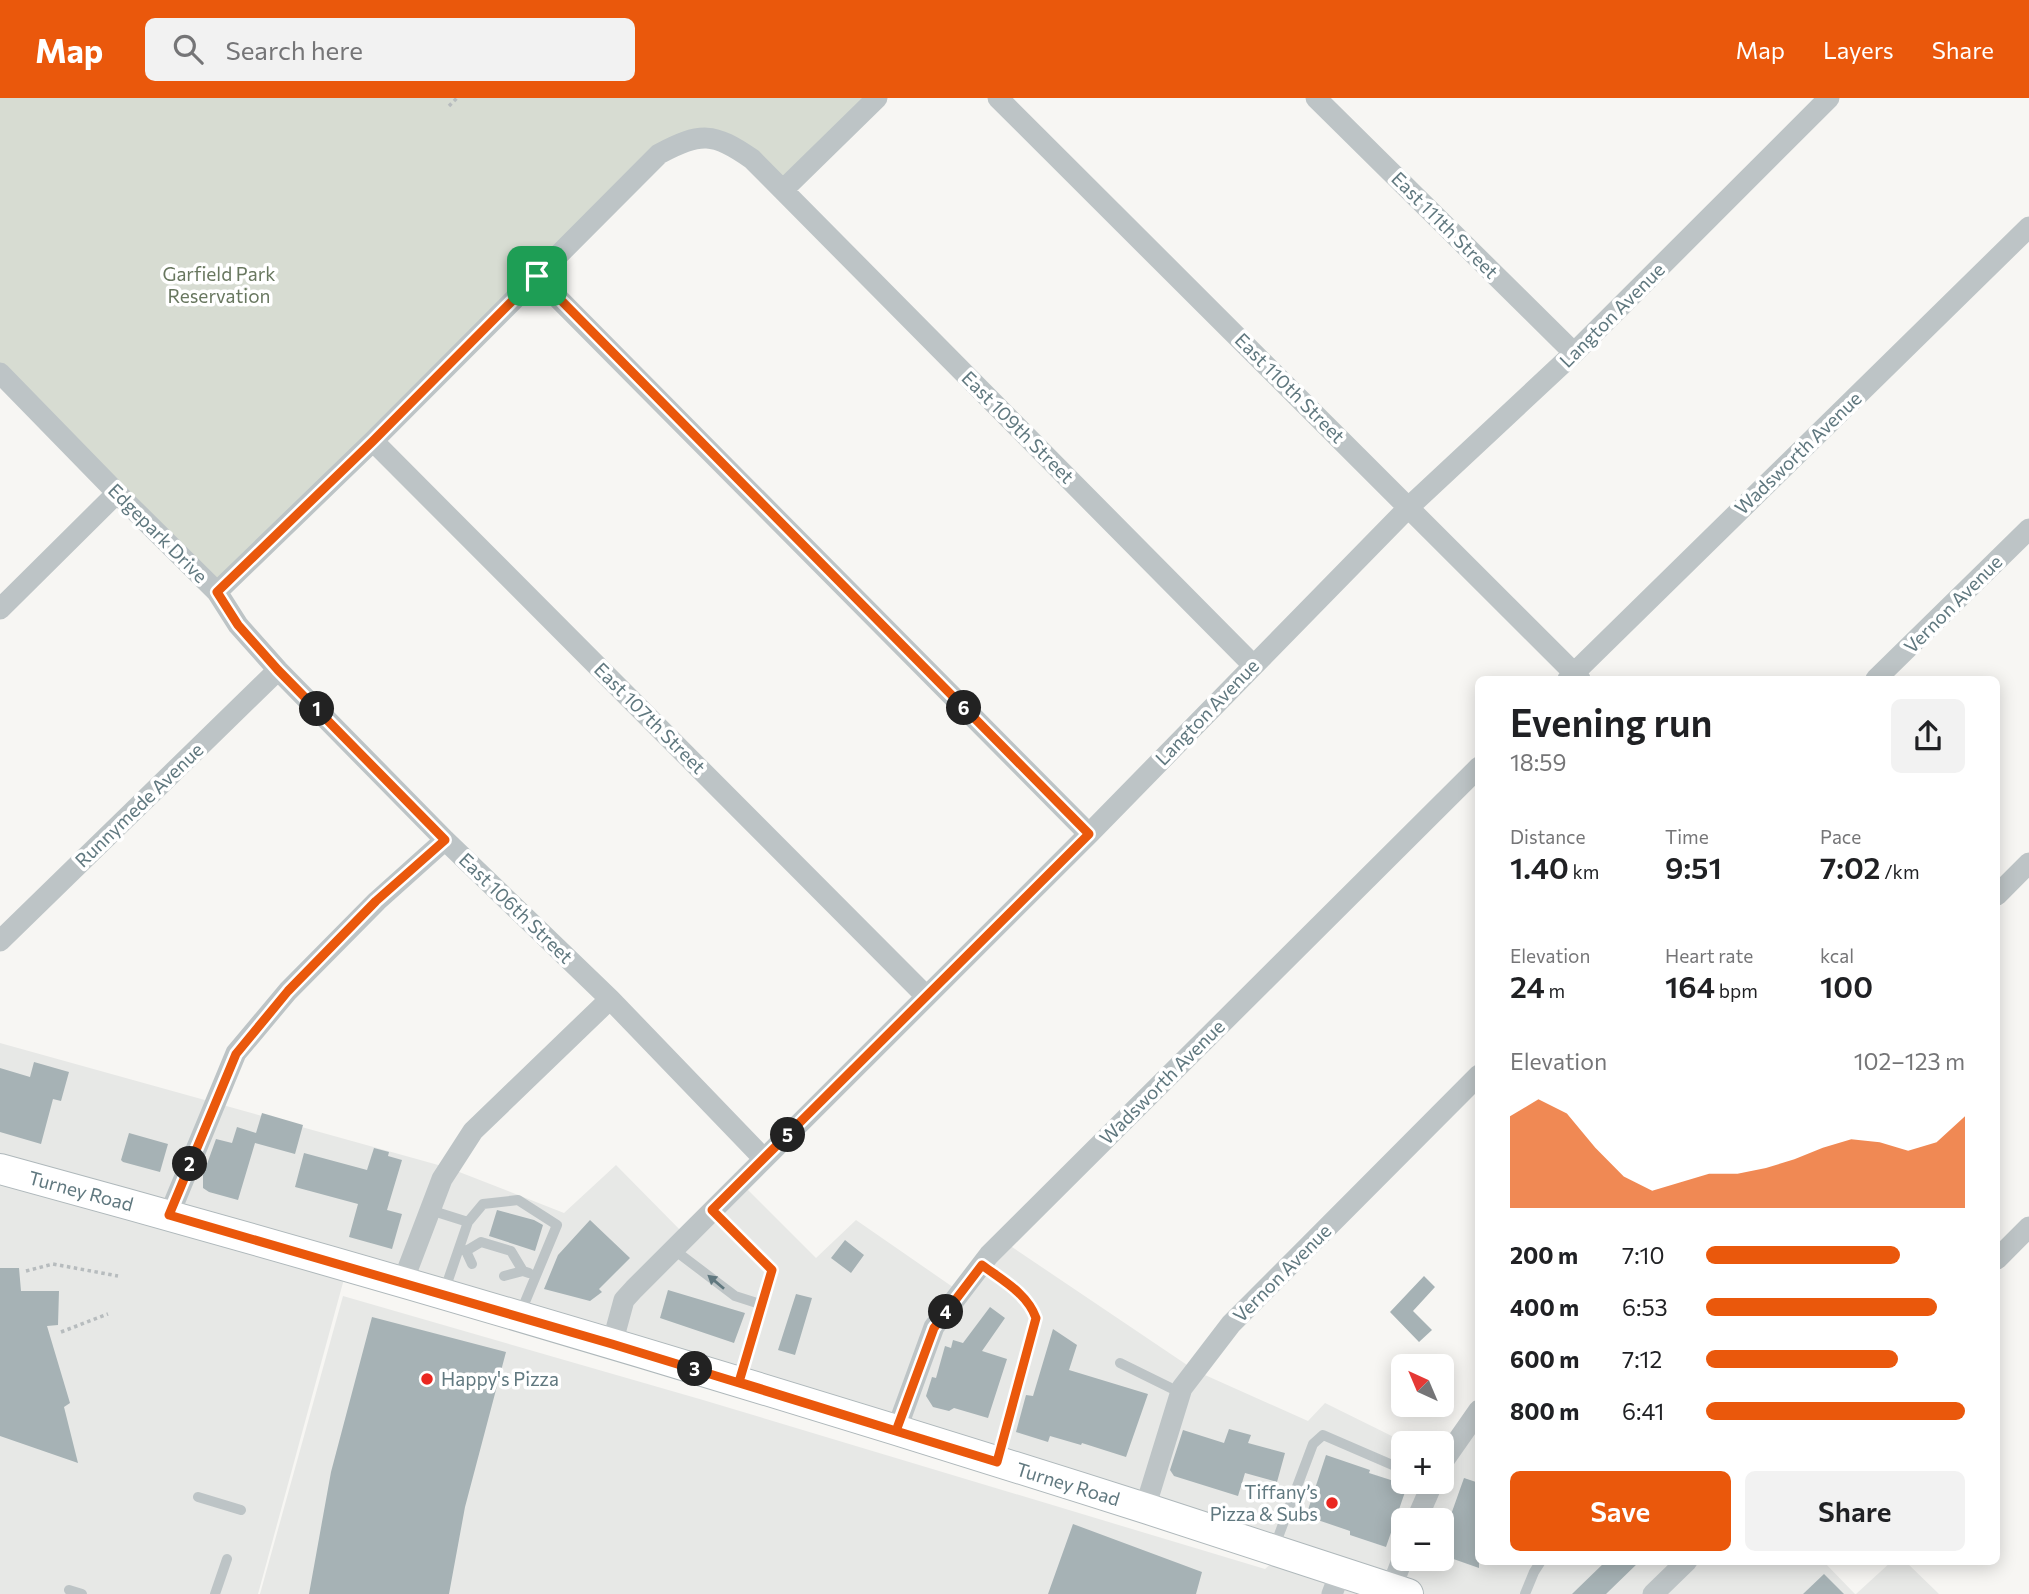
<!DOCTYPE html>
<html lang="en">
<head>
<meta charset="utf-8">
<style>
  body { margin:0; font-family:Commissioner,sans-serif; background:#f2f2f2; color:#202124; height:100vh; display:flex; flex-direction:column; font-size:26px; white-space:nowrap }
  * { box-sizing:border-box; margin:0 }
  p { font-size:23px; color:#757577 }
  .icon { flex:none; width:38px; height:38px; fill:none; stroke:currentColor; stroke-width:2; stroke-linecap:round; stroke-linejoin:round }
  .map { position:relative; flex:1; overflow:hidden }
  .sheet { position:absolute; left:1475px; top:578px; width:525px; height:889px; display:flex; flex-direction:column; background:#fff; border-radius:10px; box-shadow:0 4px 18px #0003 }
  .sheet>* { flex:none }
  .needle { width:46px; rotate:316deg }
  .buttons { position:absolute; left:1391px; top:1256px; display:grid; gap:14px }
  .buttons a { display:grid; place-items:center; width:63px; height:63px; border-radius:10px; background:#fff; box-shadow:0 4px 18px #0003; font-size:35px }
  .pin { position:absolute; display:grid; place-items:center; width:60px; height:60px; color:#fff; margin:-30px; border-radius:14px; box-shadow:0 4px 10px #0006 }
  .km { position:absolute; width:35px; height:35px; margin:-18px; border-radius:50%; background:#222; color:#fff; font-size:19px; line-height:35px; text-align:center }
  .round { display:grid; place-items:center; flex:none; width:74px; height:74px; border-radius:10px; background:#f2f2f2 }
  .summary { display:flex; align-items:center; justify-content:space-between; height:119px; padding:0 35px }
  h1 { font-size:38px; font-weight:600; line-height:52px }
  .stats { display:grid; grid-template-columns:repeat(3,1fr); gap:10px; height:119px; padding:7px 35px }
  .stats div { display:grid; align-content:center }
  .stats b { font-size:30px; font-weight:600 }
  .stats small { font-size:19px; font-weight:400 }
  .stats p { font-size:19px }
  .chart { height:196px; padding:14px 35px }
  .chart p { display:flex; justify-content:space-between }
  .chart svg { width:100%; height:126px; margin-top:7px; fill:#ea580c; opacity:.7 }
  .cta { display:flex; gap:14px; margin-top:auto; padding:14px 35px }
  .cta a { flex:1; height:80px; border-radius:10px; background:#ea580c; color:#fff; font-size:28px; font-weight:600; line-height:80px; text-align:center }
  .cta a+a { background:#f2f2f2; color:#202124 }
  ul { padding:0 35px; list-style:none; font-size:23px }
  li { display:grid; grid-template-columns:112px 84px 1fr; align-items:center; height:52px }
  li i { height:18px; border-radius:9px; background:#ea580c }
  header { display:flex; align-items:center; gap:42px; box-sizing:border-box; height:98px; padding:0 35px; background:#ea580c; color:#fff }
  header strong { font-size:33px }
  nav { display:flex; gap:38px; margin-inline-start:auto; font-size:24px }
  .search { width:490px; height:63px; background:#f2f2f2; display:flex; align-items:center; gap:18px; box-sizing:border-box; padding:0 24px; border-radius:10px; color:#757577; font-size:26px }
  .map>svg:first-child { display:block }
  .built { fill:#e7e8e6; fill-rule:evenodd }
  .green { fill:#d7dcd2 }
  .building { fill:#a6b2b5 }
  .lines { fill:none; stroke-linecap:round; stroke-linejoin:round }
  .secondary-casing { stroke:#afb8bb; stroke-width:32 }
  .path { stroke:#b7bcbe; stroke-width:3.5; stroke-dasharray:3.5 3.5; stroke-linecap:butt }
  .service { stroke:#bdc4c6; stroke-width:10 }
  .minor { stroke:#bdc4c6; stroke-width:21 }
  .secondary { stroke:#fff; stroke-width:30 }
  .oneway { fill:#60787f }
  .route-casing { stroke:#fff; stroke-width:14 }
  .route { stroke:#ea580c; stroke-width:9 }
  .poi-dot { fill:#ea2720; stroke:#fff; stroke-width:2.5 }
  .labels { text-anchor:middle; stroke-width:7; stroke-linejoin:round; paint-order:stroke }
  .street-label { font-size:19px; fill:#60787f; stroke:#fff }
  .park-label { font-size:19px; fill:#68775f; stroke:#fff }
  .poi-label { font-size:19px; fill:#60787f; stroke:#fff; text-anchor:start }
</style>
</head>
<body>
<header>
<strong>Map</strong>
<div class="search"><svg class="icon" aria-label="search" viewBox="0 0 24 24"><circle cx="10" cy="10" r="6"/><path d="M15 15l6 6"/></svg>Search here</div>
<nav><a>Map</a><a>Layers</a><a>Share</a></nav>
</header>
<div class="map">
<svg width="2029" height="1496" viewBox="0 0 2029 1496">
  <rect width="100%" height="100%" fill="#f7f6f3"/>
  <path class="built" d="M0,945L449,1070L564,1115L616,1067L686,1138L740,1084L816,1160L856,1122L960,1194L1003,1143L1196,1273L1308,1323L1325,1305L1408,1346H1404V1384H1442V1363L1469,1326L1479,1333V1463H1823L1855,1496H260L343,1198L703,1302L1265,1471L1282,1456L347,1170L258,1496H0ZM1404,1423H1442V1461H1404Z
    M1892,1463H1905L1939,1496H1856Z"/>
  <path class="green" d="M0,0H877L783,92L752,61L685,43L217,494L0,275Z"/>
  <path class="building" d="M34,964L69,974L61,1003L53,1001L41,1046L0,1034V970L30,979Z
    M262,1015L303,1027L295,1056L255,1045L238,1102L209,1094L203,1090V1077L216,1041L232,1045L237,1029L256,1035Z
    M129,1035L168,1046L160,1074L123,1064L121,1062Z
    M374,1050L389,1054L388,1058L402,1062L387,1112L402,1116L392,1151L349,1139L358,1106L295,1089L304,1055L367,1072Z
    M497,1112L534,1122L543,1127L535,1153L489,1138Z
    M590,1122L630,1160L599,1191L602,1194L590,1203L544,1191L558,1157Z
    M845,1142L864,1157L851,1175L831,1160Z
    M0,1170H19L21,1193H59L58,1227L47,1228L70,1305L64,1309L78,1365L0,1338Z
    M1424,1178L1435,1189L1413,1213L1432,1232L1419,1244L1390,1214Z
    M668,1192L745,1215L734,1245L660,1220Z
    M796,1196L812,1200L795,1257L778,1252Z
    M990,1209L1005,1220L982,1253L1007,1261L988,1320L954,1310L949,1313L933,1309L926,1298L932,1279L936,1280L945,1248L951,1250L953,1242L963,1245Z
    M372,1219L506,1254L465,1409L449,1496H309L331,1374Z
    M1053,1231L1077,1247L1069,1272L1148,1296L1126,1359L1082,1345L1081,1347L1050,1338L1048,1344L1016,1334L1026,1297L1033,1298Z
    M1229,1331L1251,1337L1248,1345L1285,1355L1277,1384L1245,1375L1238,1398L1174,1378L1170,1372L1183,1332L1224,1345Z
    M1326,1357L1370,1372L1369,1375L1397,1384L1394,1390L1405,1394L1386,1449L1350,1437V1433L1306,1418Z
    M1464,1380L1479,1385V1470L1442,1457V1442Z
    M1073,1426L1202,1474L1196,1496H1048Z
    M1606,1463H1640L1606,1496H1572Z
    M1824,1476L1844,1496H1803Z"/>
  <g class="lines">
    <g class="secondary-casing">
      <path id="secondary" d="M0,1071C385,1176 768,1290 1148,1411C1235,1439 1321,1468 1408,1496"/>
    </g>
    <path class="path" d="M449,8L457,0
      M26,1173L53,1166L118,1178
      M61,1234L108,1216"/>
    <path class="service" d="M430,1112L468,1124L483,1106L518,1102L557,1127L520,1216
      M712,1112L772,1172L739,1282
      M462,1151L466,1153L472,1166
      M673,1151L735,1198L763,1207
      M466,1153L481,1144L511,1153L523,1173
      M982,1167L1031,1206L1036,1220L998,1362
      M504,1178L523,1173L529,1175
      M444,1194L468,1124
      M1120,1265L1181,1295
      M198,1399L241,1412
      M1274,1450L1313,1346L1323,1337L1404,1372
      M69,1492L82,1496
      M215,1496L227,1461
      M1525,1496L1534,1474L1541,1463"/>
    <path class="minor" d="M998,0L1580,581
      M1316,0L1574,255
      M783,92L877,0
      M537,179L1089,736
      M0,275L117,395L217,494L238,527L278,572L445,742L610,901L764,1061
      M373,343L926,898
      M217,494L373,343L659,56C701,34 713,34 752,61L1253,567
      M0,511L117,395
      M1568,581L2029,129
      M1876,581L2029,431
      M1997,797L2029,765
      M0,843L278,572
      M169,1117L236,955L288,893L377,803L445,742
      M1997,1161L2029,1129
      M402,1186L442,1081L473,1033L610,901
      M612,1246L624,1202L634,1191L1089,736L1409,409L1574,255L1829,0
      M896,1333L934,1229L989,1157L1479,669
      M1442,1365L1479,1312
      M1145,1410L1182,1290L1231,1226L1479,977
      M1416,1423L1433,1384
      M1391,1491L1404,1457
      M1332,1496L1340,1475
      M1653,1496L1687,1463"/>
    <use href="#secondary" class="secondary"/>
  </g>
  <defs><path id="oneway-solid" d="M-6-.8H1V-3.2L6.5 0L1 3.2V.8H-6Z" transform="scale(1.75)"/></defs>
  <use class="oneway" href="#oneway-solid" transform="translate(716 1184) rotate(-140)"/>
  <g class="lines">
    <g class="route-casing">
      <path id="route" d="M537,178L373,343L217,494L238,527L278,572L445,742L376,803L288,893L236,956L169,1117L612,1246L997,1364L1036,1220C1027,1195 1002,1182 982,1167L934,1230L896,1333L739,1284L772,1172L712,1112L1089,736L537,178"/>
    </g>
    <use href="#route" class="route"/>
  </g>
  <g class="poi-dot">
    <circle cx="427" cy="1281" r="7"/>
    <circle cx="1332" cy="1405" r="7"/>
  </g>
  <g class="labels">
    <g class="street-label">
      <text transform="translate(1445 127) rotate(45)" y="7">East 111th Street</text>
      <text transform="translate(1612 217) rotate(-45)" y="7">Langton Avenue</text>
      <text transform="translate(1290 290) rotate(45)" y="7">East 110th Street</text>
      <text transform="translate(1018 329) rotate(45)" y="7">East 109th Street</text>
      <text transform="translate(1798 355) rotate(-44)" y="7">Wadsworth Avenue</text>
      <text transform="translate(158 435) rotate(45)" y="7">Edgepark Drive</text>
      <text transform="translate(1953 506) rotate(-45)" y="7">Vernon Avenue</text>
      <text transform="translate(1207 614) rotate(-46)" y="7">Langton Avenue</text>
      <text transform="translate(650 620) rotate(45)" y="7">East 107th Street</text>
      <text transform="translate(139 707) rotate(-44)" y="7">Runnymede Avenue</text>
      <text transform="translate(516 810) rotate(44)" y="7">East 106th Street</text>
      <text transform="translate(1162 984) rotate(-45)" y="7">Wadsworth Avenue</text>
      <text transform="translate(81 1093) rotate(15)" y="7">Turney Road</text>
      <text transform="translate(1282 1175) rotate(-45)" y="7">Vernon Avenue</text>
      <text transform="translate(1068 1386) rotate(17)" y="7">Turney Road</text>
    </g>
    <g class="park-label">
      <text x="219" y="183">Garfield Park<tspan x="219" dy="22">Reservation</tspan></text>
    </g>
    <g class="poi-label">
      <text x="441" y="1288">Happy's Pizza</text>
      <text x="1318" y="1401" text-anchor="end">Tiffany’s<tspan x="1318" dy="22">Pizza &amp; Subs</tspan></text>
    </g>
  </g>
</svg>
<div class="buttons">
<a><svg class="needle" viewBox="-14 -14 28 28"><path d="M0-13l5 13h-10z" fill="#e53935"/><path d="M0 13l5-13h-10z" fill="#757577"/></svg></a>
<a>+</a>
<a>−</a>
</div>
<div class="pin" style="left:537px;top:178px;background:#1e9e55"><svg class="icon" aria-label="arrive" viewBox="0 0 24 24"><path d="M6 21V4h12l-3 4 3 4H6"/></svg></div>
<b class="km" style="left:317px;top:611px">1</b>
<b class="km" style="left:190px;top:1066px">2</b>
<b class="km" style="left:695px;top:1271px">3</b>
<b class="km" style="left:946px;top:1214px">4</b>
<b class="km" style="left:788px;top:1037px">5</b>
<b class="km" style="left:964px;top:610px">6</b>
<section class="sheet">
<div class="summary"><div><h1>Evening run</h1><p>18:59</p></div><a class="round"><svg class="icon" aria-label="share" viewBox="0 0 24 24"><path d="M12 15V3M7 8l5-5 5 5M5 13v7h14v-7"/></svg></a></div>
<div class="stats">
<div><p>Distance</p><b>1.40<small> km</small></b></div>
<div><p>Time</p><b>9:51</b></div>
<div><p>Pace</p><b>7:02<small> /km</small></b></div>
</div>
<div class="stats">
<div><p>Elevation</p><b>24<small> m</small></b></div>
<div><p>Heart rate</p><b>164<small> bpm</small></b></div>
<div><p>kcal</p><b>100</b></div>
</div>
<div class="chart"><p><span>Elevation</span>102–123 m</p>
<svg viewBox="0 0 160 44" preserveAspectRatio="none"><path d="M0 44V12L10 6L20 11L30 23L40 33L50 38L60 35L70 32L80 32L90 30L100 27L110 23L120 20L130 21L140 24L150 21L160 12V44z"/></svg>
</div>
<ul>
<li><b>200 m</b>7:10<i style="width:75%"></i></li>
<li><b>400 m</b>6:53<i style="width:89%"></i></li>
<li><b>600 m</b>7:12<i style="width:74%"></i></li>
<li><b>800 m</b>6:41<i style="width:100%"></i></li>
</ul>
<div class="cta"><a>Save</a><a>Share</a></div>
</section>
</div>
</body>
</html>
